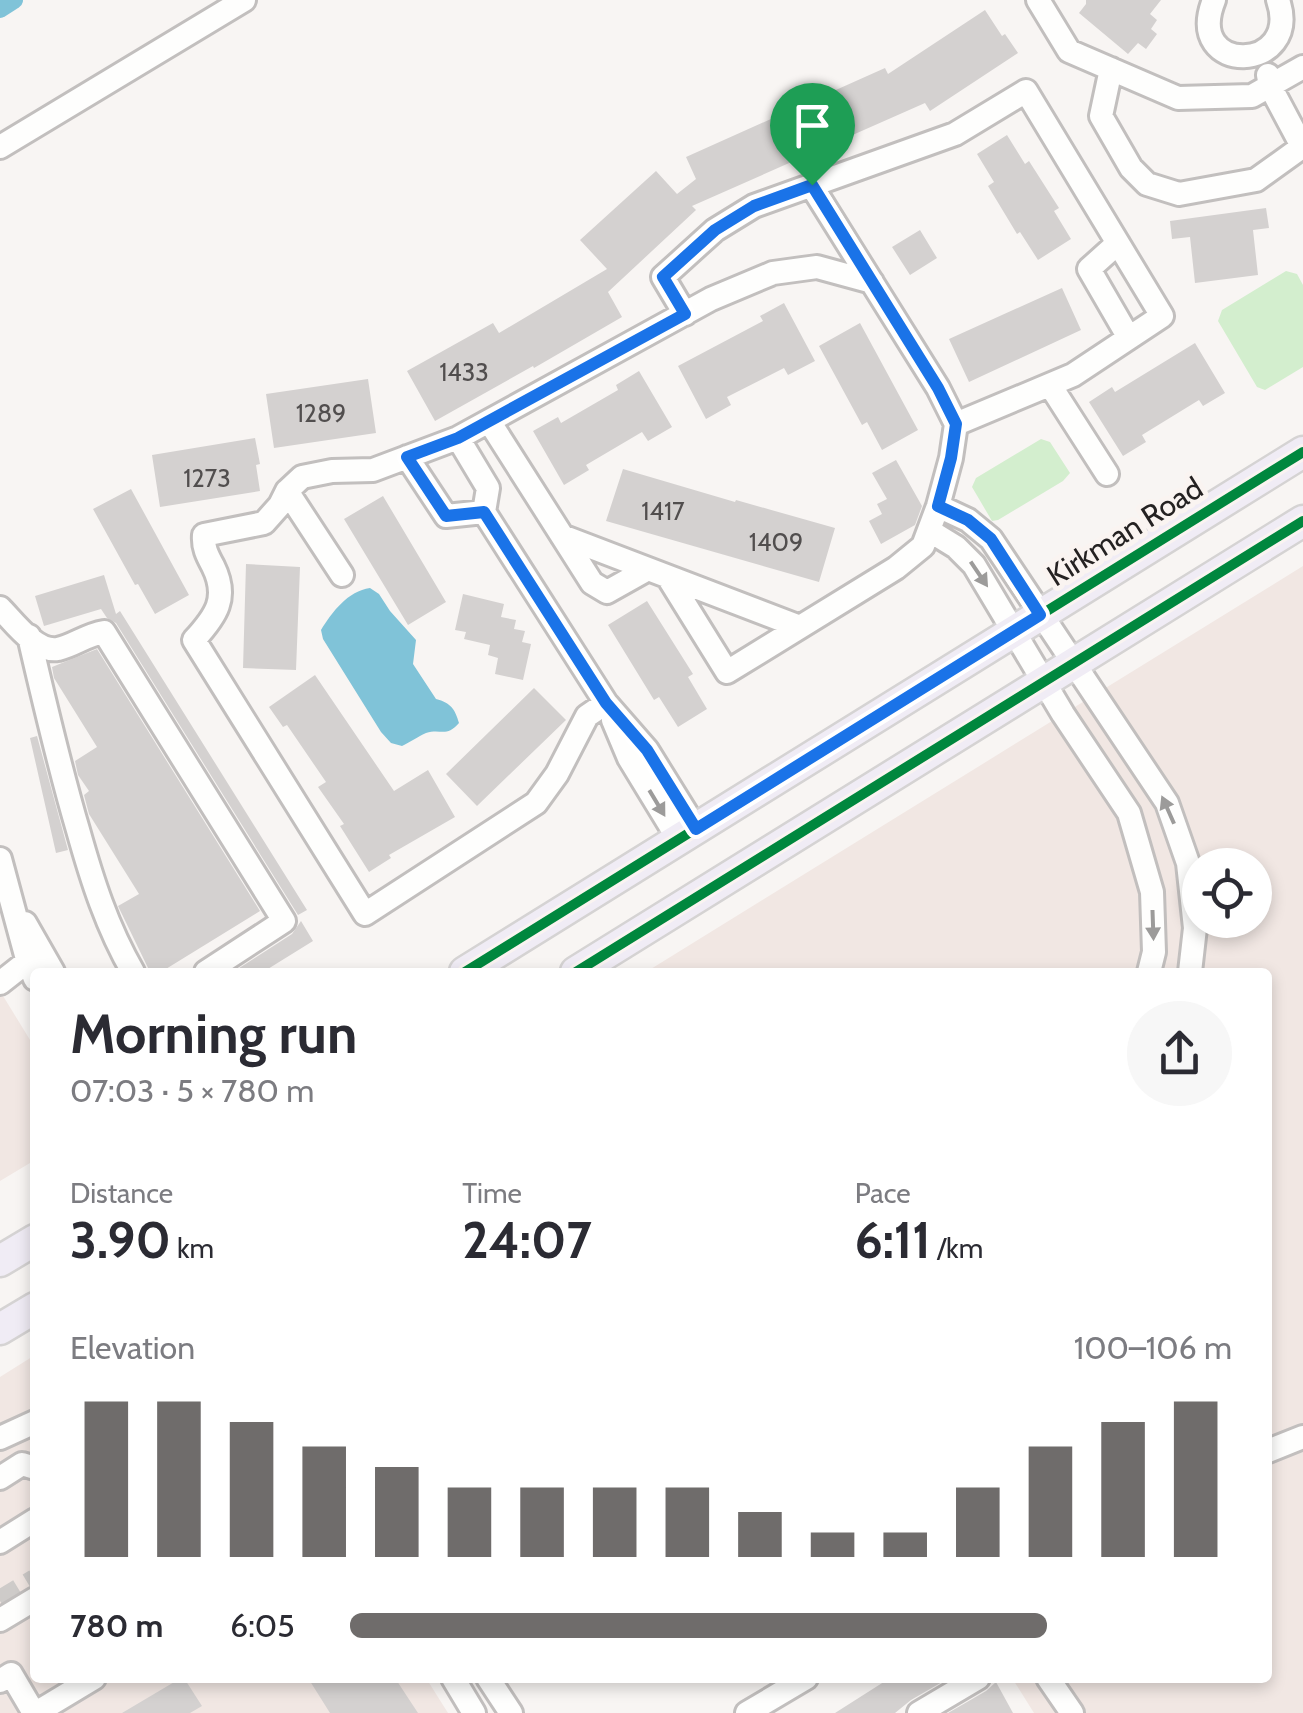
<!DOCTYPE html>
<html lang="en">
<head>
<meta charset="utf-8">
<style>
  body { margin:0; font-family:Cabin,sans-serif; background:#f7f7f7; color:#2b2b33; height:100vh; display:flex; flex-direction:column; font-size:38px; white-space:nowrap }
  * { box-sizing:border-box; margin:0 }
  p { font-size:32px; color:#7c7c81 }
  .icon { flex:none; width:55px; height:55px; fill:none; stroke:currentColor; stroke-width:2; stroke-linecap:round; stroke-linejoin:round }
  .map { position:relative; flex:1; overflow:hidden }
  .panel { position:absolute; left:30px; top:968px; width:1242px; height:715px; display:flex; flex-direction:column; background:#fff; border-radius:10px; box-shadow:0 5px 15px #0003 }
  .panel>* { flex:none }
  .fabs { position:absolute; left:1182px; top:848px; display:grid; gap:20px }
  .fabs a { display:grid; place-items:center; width:90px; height:90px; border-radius:50%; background:#fff; box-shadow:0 5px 15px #0003; font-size:50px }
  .pin { position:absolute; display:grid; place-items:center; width:85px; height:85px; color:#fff; margin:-102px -42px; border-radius:50% 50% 50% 0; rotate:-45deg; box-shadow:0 0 10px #0007 }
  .pin .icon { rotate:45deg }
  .round { display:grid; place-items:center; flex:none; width:105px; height:105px; border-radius:52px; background:#f7f7f7 }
  .headline { display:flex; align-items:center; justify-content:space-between; height:170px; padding:0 40px }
  h1 { font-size:55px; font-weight:700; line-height:75px }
  .stats { display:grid; grid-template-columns:repeat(3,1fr); gap:15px; height:170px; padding:10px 40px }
  .stats div { display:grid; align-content:center }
  .stats b { font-size:50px; font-weight:700 }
  .stats small { font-size:28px; font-weight:400 }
  .stats p { font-size:28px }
  .chart { height:280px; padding:20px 40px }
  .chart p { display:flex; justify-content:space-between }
  .chart svg { width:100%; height:180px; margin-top:10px; stroke:#6f6c6b; stroke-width:6 }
  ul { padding:0 40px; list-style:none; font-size:32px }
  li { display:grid; grid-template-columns:160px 120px 1fr; align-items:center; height:75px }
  li i { height:25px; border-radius:12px; background:#6f6c6b }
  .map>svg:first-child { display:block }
  .built { fill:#f1e7e3; fill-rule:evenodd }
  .park { fill:#d3eece }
  .water { fill:#80c3d8 }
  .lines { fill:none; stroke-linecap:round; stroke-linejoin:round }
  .canal { stroke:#80c3d8; stroke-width:18 }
  .building { fill:#d4d1d0 }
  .minor-tunnel { stroke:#cecbc9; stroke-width:22; stroke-dasharray:22 11; stroke-linecap:butt }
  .minor-casing { stroke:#c2bfbe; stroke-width:28 }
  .major-casing { stroke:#d5d3d3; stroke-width:35 }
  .minor { stroke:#fefefd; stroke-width:22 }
  .major { stroke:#f0ecf5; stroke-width:30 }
  .cycleway-casing { stroke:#faf4f1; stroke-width:16 }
  .cycleway { stroke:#00873e; stroke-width:10 }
  .oneway { fill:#9c9b9a }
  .route-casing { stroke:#fff; stroke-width:20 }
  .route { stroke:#1a73e8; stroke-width:12 }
  .labels { text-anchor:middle; stroke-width:10; stroke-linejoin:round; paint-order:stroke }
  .number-label { font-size:25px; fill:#514e4e }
  .street-label { font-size:30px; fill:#252222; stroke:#faf4f1 }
</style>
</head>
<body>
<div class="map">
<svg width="1303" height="1713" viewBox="0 0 1303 1713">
  <rect width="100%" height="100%" fill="#f8f5f3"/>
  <path class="built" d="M1303,566V1713H1034L1012,1678H1268V972H646ZM1200,865H1255V920H1200Z
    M0,991L35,1048V1160L0,1181Z
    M35,1355V1678H426L448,1713H0V1377Z"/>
  <path class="park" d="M1286,271L1297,274L1303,285V367L1265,390L1257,387L1218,321L1222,310Z
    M1041,439L1050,442L1070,473L1063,481L998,520L992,521L972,487L976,478Z"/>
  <path class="water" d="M370,588L379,594L390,611L416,640L413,664L436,699C451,703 455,709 459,723C446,738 441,728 426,733C419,736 410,742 402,746L391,743L381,732L323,639L321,630C332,612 348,591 370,588Z"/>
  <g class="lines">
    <path class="canal" d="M0,9L14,0"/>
  </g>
  <path class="building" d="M1086,0H1161L1150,14L1157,20L1151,29L1157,34L1146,49L1138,43L1128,54L1079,13L1086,4Z
    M985,10L1002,36L1005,34L1018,53L930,111L925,103L692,206L696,210L608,292L622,317L534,368L533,366L435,421L407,371L493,323L499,333L607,269L580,240L656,171L677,194L696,179L686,157L885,68L888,74Z
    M1007,135L1025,164L1029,161L1059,208L1054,211L1071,239L1038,260L1020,232L1017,234L988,186L994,182L977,154Z
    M1266,208L1269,228L1253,230L1258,275L1195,283L1190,237L1172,239L1170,221Z
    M920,230L937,258L910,275L892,247Z
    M1062,288L1081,330L969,382L949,339Z
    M784,303L815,361L788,375L784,368L727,397L731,405L706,419L678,366L763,321L760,316Z
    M860,323L918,430L882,450L867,422L862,425L819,346Z
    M1195,343L1225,393L1203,406L1199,400L1142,435L1146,442L1123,456L1089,402L1112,387L1115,392Z
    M639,371L672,427L648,441L642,432L586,465L589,470L564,485L533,431L558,417L561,423L618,390L616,385Z
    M368,379L376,433L274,448L266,394Z
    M255,438L260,464L256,465L260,491L160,507L152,455Z
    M896,460L922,506L915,525L881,544L869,521L882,514L877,504L887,499L872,473Z
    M623,469L735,502L736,500L835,528L819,582L606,521Z
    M131,489L189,595L155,614L138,584L135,585L93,509Z
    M383,496L446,602L408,625L344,519Z
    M246,564L300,567L296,670L243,668Z
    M104,575L116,614L120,611L307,910L298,915L116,623L107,618L101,609L44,626L35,596Z
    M463,594L504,604L501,617L516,620L514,629L525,631L522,642L531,644L523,680L495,674L498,658L488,655L490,645L464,639L466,632L455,630Z
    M647,601L693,674L688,677L707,709L678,727L659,697L654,700L608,625Z
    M97,649L260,911L161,972H150L118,906L139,894L89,814L84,795L89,791L78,775L75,761L97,747L54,678L52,667Z
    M315,675L394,791L428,770L455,817L389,855L391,858L369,872L340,826L344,824L318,787L326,782L287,725L283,727L269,707Z
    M534,688L566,720L477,806L446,774Z
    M37,736L68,850L56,853L30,738Z
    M301,921L313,941L263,972H233L292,934Z
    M181,1678H184L202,1706L190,1713H122Z
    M308,1678H395L418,1713H330Z
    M890,1678H949L911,1700L895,1713H835Z
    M996,1682L1013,1713H948L986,1691Z"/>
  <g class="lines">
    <path class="minor-tunnel" d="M0,1601L35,1580"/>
    <g class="minor-casing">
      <path id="minor" d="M1038,0L1069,51L1178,98L1252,96L1303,67
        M1214,0C1183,77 1303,73 1278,0
        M1111,69L1101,116L1131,168L1147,184L1179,194L1256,180L1302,147
        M1268,75L1270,86L1303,148
        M0,147L244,0
        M1118,243L1089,269L1129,338
        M685,314L663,277L715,230L754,206L955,134L1026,91L1162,316L1073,375L956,424
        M1050,385L1107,474
        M489,421L592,583L607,592L648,569
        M458,438L488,488L484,512L606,703L647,750L696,829
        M407,457L446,516L484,512
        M287,491L342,575
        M938,506L968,520L991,539L1167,803L1188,863L1195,928L1190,972
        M930,531L956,547L974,565L1063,714L1129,813L1152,892L1154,952L1149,972
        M562,536L800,627
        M668,577L727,672L896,568L923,546L938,506L951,458L956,424L938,388L811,185
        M0,608C14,622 36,653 58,649C75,645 86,635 104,632L284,921L206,972
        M29,636C44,701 59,766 78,830C92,880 107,927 133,972
        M606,703L587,716L557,774L536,803L365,914L194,640C216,616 229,598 213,566C207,555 203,547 204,535L264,523L280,505L287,491L302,477L332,471L373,470L458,438L711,299L773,273L817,267L872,282
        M613,720L629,758L679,840
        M0,859L27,959L35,979
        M25,923L53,972
        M0,983L28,961
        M0,1438L35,1422
        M1268,1451L1303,1437
        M0,1478L22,1464L35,1468
        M0,1542L35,1520
        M0,1620L35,1599
        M453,1678L474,1713
        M488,1678L511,1713
        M1048,1678L1072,1713
        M0,1681L11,1674L34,1713
        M36,1713L94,1678
        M747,1713L806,1678
        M919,1713L978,1678"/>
    </g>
    <g class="major-casing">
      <path id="major" d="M465,972L1303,452
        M576,972L1303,521
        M0,1261L35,1240
        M0,1329L35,1308"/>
    </g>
    <use href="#minor" class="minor"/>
    <use href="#major" class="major"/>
    <g class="cycleway-casing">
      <path id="cycleway" d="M465,972L1303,452
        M576,972L1303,521"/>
    </g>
    <use href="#cycleway" class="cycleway"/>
  </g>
  <defs><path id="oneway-solid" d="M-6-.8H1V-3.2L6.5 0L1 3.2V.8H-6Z" transform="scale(2.5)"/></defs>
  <g class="oneway">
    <use href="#oneway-solid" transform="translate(979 574) rotate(56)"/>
    <use href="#oneway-solid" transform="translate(657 803) rotate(59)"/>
    <use href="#oneway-solid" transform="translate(1168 810) rotate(-114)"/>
    <use href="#oneway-solid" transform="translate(1153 925) rotate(88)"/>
  </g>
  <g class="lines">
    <g class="route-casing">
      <path id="route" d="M812,185L938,388L956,424L951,458L938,506L968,520L991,539L1040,615L696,829L647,750L606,703L484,512L446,516L407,457L458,438L685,314L663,277L715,230L754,206Z"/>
    </g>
    <use href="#route" class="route"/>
  </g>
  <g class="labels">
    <g class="number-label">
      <text x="464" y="381">1433</text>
      <text x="321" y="422">1289</text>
      <text x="207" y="487">1273</text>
      <text x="663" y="520">1417</text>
      <text x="776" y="551">1409</text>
    </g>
    <g class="street-label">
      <text transform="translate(1125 532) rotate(-32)" y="10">Kirkman Road</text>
    </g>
  </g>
</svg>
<div class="fabs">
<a><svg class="icon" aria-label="locate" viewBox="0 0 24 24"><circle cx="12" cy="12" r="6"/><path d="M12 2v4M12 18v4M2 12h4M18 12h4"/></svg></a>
</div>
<div class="pin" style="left:812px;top:185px;background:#1e9e55"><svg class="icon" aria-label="arrive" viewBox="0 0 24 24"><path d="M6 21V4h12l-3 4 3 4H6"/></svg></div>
<section class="panel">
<div class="headline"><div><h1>Morning run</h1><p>07:03 · 5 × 780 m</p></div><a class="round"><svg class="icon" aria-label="share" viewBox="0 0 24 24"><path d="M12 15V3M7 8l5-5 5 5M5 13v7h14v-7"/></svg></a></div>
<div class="stats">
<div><p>Distance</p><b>3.90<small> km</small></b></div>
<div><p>Time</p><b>24:07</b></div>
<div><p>Pace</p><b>6:11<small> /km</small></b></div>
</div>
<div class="chart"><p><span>Elevation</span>100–106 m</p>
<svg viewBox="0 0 160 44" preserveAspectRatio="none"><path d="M5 44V6M15 44V6M25 44V11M35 44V17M45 44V22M55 44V27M65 44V27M75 44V27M85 44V27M95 44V33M105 44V38M115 44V38M125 44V27M135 44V17M145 44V11M155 44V6"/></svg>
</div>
<ul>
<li><b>780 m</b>6:05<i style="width:79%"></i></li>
</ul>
</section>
</div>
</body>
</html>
